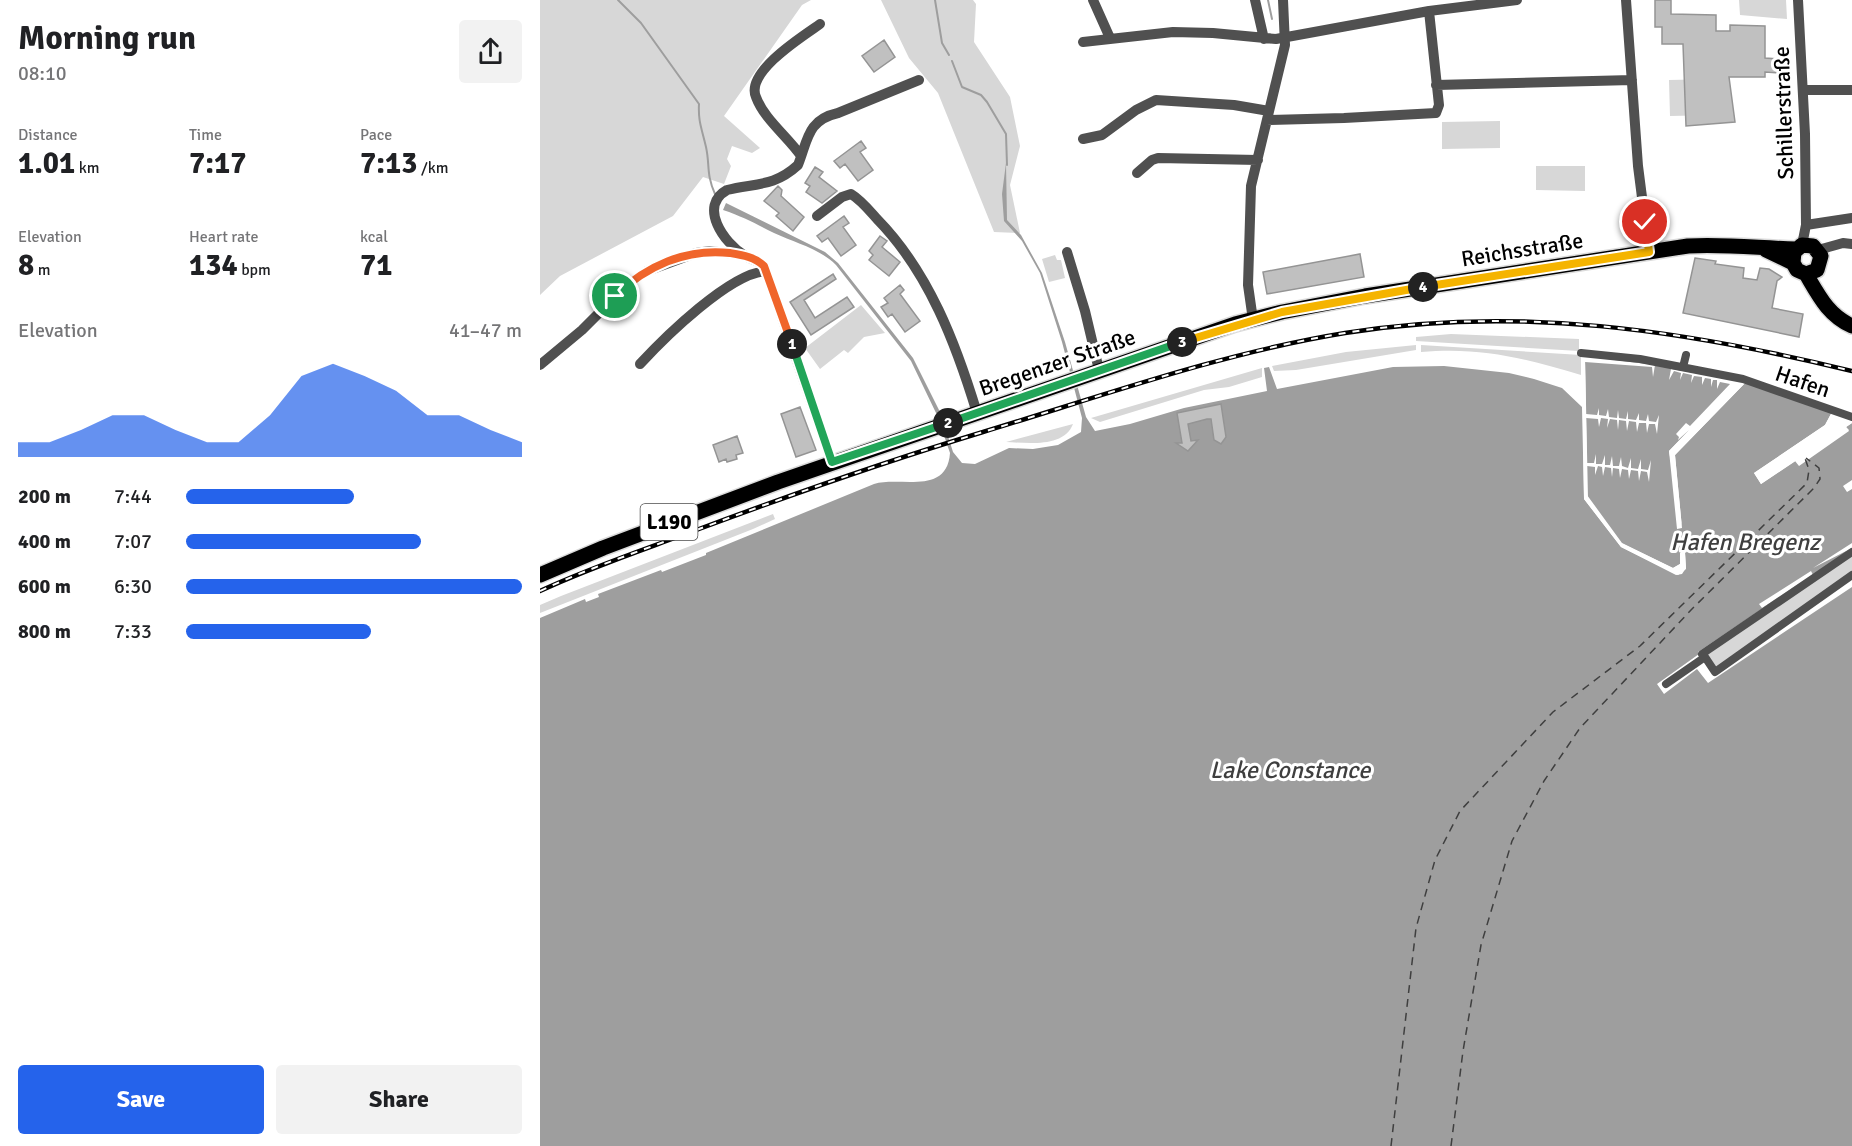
<!DOCTYPE html>
<html lang="en">
<head>
<meta charset="utf-8">
<style>
  body { margin:0; font-family:Signika,sans-serif; background:#f2f2f2; color:#202124; height:100vh; display:flex; flex-direction:column; font-size:22px; white-space:nowrap }
  * { box-sizing:border-box; margin:0 }
  p { font-size:20px; color:#757577 }
  .icon { flex:none; width:33px; height:33px; fill:none; stroke:currentColor; stroke-width:2; stroke-linecap:round; stroke-linejoin:round }
  .map { position:relative; flex:1; overflow:hidden }
  .drawer { display:flex; flex-direction:column; background:#fff; width:540px }
  .drawer>* { flex:none }
  .pin { position:absolute; display:grid; place-items:center; width:51px; height:51px; color:#fff; margin:-26px; border:3px solid #fff; border-radius:50%; box-shadow:0 2px 6px #0007 }
  .km { position:absolute; width:30px; height:30px; margin:-15px; border-radius:50%; background:#222; color:#fff; font-size:16px; line-height:30px; text-align:center }
  .round { display:grid; place-items:center; flex:none; width:63px; height:63px; border-radius:6px; background:#f2f2f2 }
  .headline { display:flex; align-items:center; justify-content:space-between; height:102px; padding:0 18px }
  h1 { font-size:33px; font-weight:800; line-height:45px }
  .stats { display:grid; grid-template-columns:repeat(3,1fr); gap:9px; height:102px; padding:6px 18px }
  .stats div { display:grid; align-content:center }
  .stats b { font-size:30px; font-weight:800 }
  .stats small { font-size:16px; font-weight:400 }
  .stats p { font-size:16px }
  .chart { height:168px; padding:12px 18px }
  .chart p { display:flex; justify-content:space-between }
  .chart svg { width:100%; height:108px; margin-top:6px; fill:#2563eb; opacity:.7 }
  .primary-button { display:flex; gap:12px; margin-top:auto; padding:12px 18px }
  .primary-button a { flex:1; height:69px; border-radius:6px; background:#2563eb; color:#fff; font-size:24px; font-weight:800; line-height:69px; text-align:center }
  .primary-button a+a { background:#f2f2f2; color:#202124 }
  ul { padding:0 18px; list-style:none; font-size:20px }
  li { display:grid; grid-template-columns:96px 72px 1fr; align-items:center; height:45px }
  li i { height:15px; border-radius:8px; background:#2563eb }
  main { display:flex; flex:1; min-height:0 }
  .map>svg:first-child { display:block }
  .green { fill:#d7d7d7 }
  .water { fill:#9e9e9e }
  .pier { fill:#fff }
  .lines { fill:none; stroke-linecap:round; stroke-linejoin:round }
  .stream { stroke:#9e9e9e; stroke-width:2 }
  .ferry { stroke:#3f3f3f; stroke-width:1.5; stroke-dasharray:8 6; stroke-linecap:butt }
  .building { fill:#c0c0c0; stroke:#949494; stroke-width:1.5 }
  .primary-casing { stroke:#dbdbdb; stroke-width:18 }
  .pedestrian { stroke:#505050; stroke-width:8 }
  .minor { stroke:#505050; stroke-width:10 }
  .primary { stroke:#000; stroke-width:15 }
  .rail-casing { stroke:#000; stroke-width:4.5 }
  .rail { stroke:#fff; stroke-width:2; stroke-dasharray:7; stroke-linecap:butt }
  .split-1-casing { stroke:#fff; stroke-width:12 }
  .split-2-casing { stroke:#fff; stroke-width:12 }
  .split-3-casing { stroke:#fff; stroke-width:12 }
  .split-4-casing { stroke:#fff; stroke-width:12 }
  .split-5-casing { stroke:#fff; stroke-width:12 }
  .split-1 { stroke:#f0652b; stroke-width:8 }
  .split-2 { stroke:#22a559; stroke-width:8 }
  .split-3 { stroke:#22a559; stroke-width:8 }
  .split-4 { stroke:#f5b400; stroke-width:8 }
  .split-5 { stroke:#f5b400; stroke-width:8 }
  .labels { text-anchor:middle; stroke-width:6; stroke-linejoin:round; paint-order:stroke }
  .shield { fill:#fff; stroke:#4c4c4c; stroke-width:1.5 }
  .shield-label { font-size:21px; font-weight:bold; fill:#000 }
  .street-label { font-size:22px; fill:#000; stroke:#fff }
  .water-label { font-size:24px; font-style:italic; fill:#3f3f3f; stroke:#fff }
</style>
</head>
<body>
<main>
<section class="drawer">
<div class="headline"><div><h1>Morning run</h1><p>08:10</p></div><a class="round"><svg class="icon" aria-label="share" viewBox="0 0 24 24"><path d="M12 15V3M7 8l5-5 5 5M5 13v7h14v-7"/></svg></a></div>
<div class="stats">
<div><p>Distance</p><b>1.01<small> km</small></b></div>
<div><p>Time</p><b>7:17</b></div>
<div><p>Pace</p><b>7:13<small> /km</small></b></div>
</div>
<div class="stats">
<div><p>Elevation</p><b>8<small> m</small></b></div>
<div><p>Heart rate</p><b>134<small> bpm</small></b></div>
<div><p>kcal</p><b>71</b></div>
</div>
<div class="chart"><p><span>Elevation</span>41–47 m</p>
<svg viewBox="0 0 160 44" preserveAspectRatio="none"><path d="M0 44V38L10 38L20 33L30 27L40 27L50 33L60 38L70 38L80 27L90 11L100 6L110 11L120 17L130 27L140 27L150 33L160 38V44z"/></svg>
</div>
<ul>
<li><b>200 m</b>7:44<i style="width:50%"></i></li>
<li><b>400 m</b>7:07<i style="width:70%"></i></li>
<li><b>600 m</b>6:30<i style="width:100%"></i></li>
<li><b>800 m</b>7:33<i style="width:55%"></i></li>
</ul>
<div class="primary-button"><a>Save</a><a>Share</a></div>
</section>
<div class="map">
<svg width="1312" height="1146" viewBox="0 0 1312 1146">
  <rect width="100%" height="100%" fill="#fff"/>
  <path class="green" d="M0,0H271L262,5L184,116L220,148L212,153L192,146L187,159L191,166L184,184L163,177L133,216L20,276L0,295Z
    M341,0H433L436,4L434,42L470,97L480,146L470,185L480,233L454,232L398,93L369,58Z
    M1199,0H1246L1247,19L1200,15Z
    M1177,79L1178,115L1130,116L1129,80Z
    M960,121V148L902,149V122Z
    M996,166H1045V191L996,190Z
    M515,255L517,260H521L525,278L509,282L502,259Z
    M321,305L345,333L324,337L308,353L304,350L280,369L265,348Z
    M911,334L1039,339V351L876,341V337Z
    M876,345V350L756,370L734,371L732,366L806,352Z
    M881,345L1041,355V375C983,358 942,347 881,352Z
    M722,368V377L689,387L664,390L560,422L551,418Z
    M533,424C524,448 487,443 466,442Z
    M233,514L235,519L213,529L0,613V605L21,596Z
    M1312,556V573L1176,668L1167,654Z"/>
  <path class="water" d="M466,163L467,220L481,235L502,273L525,342L546,417L555,431L590,424L644,408L727,391L724,368L729,367L737,389L853,367L904,366L969,373L994,379L1022,388L1042,407L1044,499L1081,547L1138,575L1146,569L1145,553H1140V564L1133,568L1081,543L1048,499L1045,356L1115,364L1199,380L1129,451L1142,528L1135,455L1206,382L1292,412L1285,425L1214,473L1221,484L1299,432L1279,446L1281,449L1309,430L1306,427L1312,423V480L1303,486L1307,492L1312,489V543L1273,568L1312,548L1273,575L1271,571L1219,604L1222,608L1266,579L1158,652L1159,654L1117,684L1124,694L1157,669L1168,683L1312,587V1146H0V618L45,599L46,602L59,597L58,594L121,570L122,572L166,555V553L334,484C360,476 407,496 410,453L397,415L371,361L296,265C279,248 255,243 234,233C216,224 204,217 183,210L186,203L285,252L298,263L373,358L401,414L413,452L422,463L435,464L469,448L493,449L518,445L541,432L542,418L522,342L500,273L482,241L464,221L462,194Z"/>
  <path class="pier" d="M1042,356L1115,365L1113,377L1112,367L1045,362L1046,414L1057,415L1059,408V415L1066,416L1068,409L1069,417L1077,418L1078,410L1079,418L1086,419L1088,411V419L1096,420L1099,413V420L1106,421L1108,414L1109,421L1116,422L1119,415L1117,434L1115,424H1109L1107,433L1106,423H1099L1097,432L1096,422L1089,421L1087,431L1086,421L1079,420L1078,430L1077,420L1070,419L1067,428L1068,419L1061,418L1059,427L1058,419L1046,418L1047,463H1054L1056,454V464H1062L1065,455V465H1070L1072,456L1073,466H1079L1081,457L1082,466L1088,468L1091,458V468L1098,469L1101,459V469L1108,470L1111,460L1109,482L1107,472L1101,471L1099,481L1098,471L1091,470L1089,479L1088,470L1082,469L1080,478L1079,469L1073,468L1072,477L1071,468L1065,467L1063,476L1062,467L1058,466L1055,475V467L1047,466V495L1082,543L1133,568L1140,564V553L1145,552L1146,568L1142,574L1136,575L1081,547L1044,499Z
    M1131,369L1202,381L1133,453L1203,381L1206,382L1135,455L1142,528L1137,529L1129,451L1149,430L1138,440L1139,437L1136,434L1146,423L1150,426L1190,384L1180,382L1177,389V380H1173L1171,387V379L1165,378L1162,385V377L1154,376L1151,383L1152,375L1143,373L1140,380L1141,373L1134,371L1129,380Z
    M1292,412L1295,413L1287,428L1218,474L1222,480L1297,429L1302,432L1305,430L1304,425L1310,420L1312,423L1306,427L1309,431L1259,466L1255,461L1221,484L1214,473L1285,425Z"/>
  <g class="lines">
    <path class="stream" d="M78,0L101,23L159,104C158,122 162,129 166,147C170,165 166,174 175,194
      M395,0L402,43L409,55
      M728,0L732,19
      M412,61L422,87L441,95L447,102L466,134L467,165"/>
    <path class="ferry" d="M851,1146L876,928L895,860L920,811L1013,712L1100,646L1267,483L1269,470L1265,458
      M911,1146L923,1051L941,945L972,841L1004,781L1040,728L1151,610L1274,488L1280,479L1279,468L1266,458"/>
  </g>
  <path class="building" d="M1115,0H1131V14L1176,15V31H1190V25L1225,26V58L1239,59V73L1225,72V77H1189L1195,122L1146,126L1143,44H1122V27H1115Z
    M344,40L355,57L334,72L322,56Z
    M321,141L326,148L320,152L333,170L318,181L305,164L300,168L294,161Z
    M275,167L283,172L279,177L297,191L282,203L266,192L270,186L265,183Z
    M238,186L242,190L241,196L264,217L253,231L236,216L239,213L224,201Z
    M304,216L309,223L303,227L316,245L301,256L288,238L282,242L277,236Z
    M340,236L347,241L342,247L360,262L349,276L329,260L333,255L329,251Z
    M820,254L824,277L727,294L723,272Z
    M1155,258L1176,261L1175,264L1204,268L1203,278L1217,280L1220,268L1229,269L1242,277L1237,281L1232,308L1263,314L1259,337L1143,313Z
    M293,274L296,279L264,300L275,318L307,297L314,307L271,335L250,302Z
    M360,285L364,290L360,294L380,321L365,332L352,314L348,317L341,307L348,303L344,298Z
    M681,404L686,437L681,444L674,440L671,419H667L648,424L651,441L658,440L648,451L636,443H642L637,413Z
    M260,407L276,450L256,457L241,414Z
    M197,436L203,453L196,455L197,459L187,462L186,459L179,462L173,445Z"/>
  <g class="lines">
    <g class="primary-casing">
      <path id="primary" d="M1226,250L1253,263L1257,270L1266,274L1277,270L1281,256L1273,246L1262,245L1254,252L1253,263
        M1266,274C1279,296 1288,315 1312,326
        M0,575L63,548L238,482L695,324L742,312L825,296L1148,246C1186,244 1218,248 1256,249"/>
    </g>
    <path class="pedestrian" d="M1041,353L1100,359L1203,379L1312,417
      M1143,367L1146,355
      M1165,657L1175,672L1312,575
      M1126,684L1165,657L1162,654L1312,552"/>
    <path class="minor" d="M553,0L570,38
      M715,0L724,39
      M1086,0L1098,166L1109,252
      M1258,0L1265,134L1266,225L1262,245
      M543,42L633,32L673,33L736,39L889,11L977,0
      M896,85L1092,80
      M1263,90H1312
      M727,120L804,118L896,113L899,105L889,11
      M543,139L562,135L596,110L616,100L694,105L729,111
      M261,156C248,137 224,119 216,97C205,72 263,36 280,24
      M597,173L612,160L618,158L718,160
      M277,216L302,197L311,194C321,200 329,210 337,219C389,272 416,344 437,413
      M1266,225L1312,218
      M1278,250L1303,243L1312,244
      M527,252L545,311L559,370
      M713,320L708,285L711,186L745,45L743,0
      M100,364C125,337 190,273 226,271
      M0,365L42,330L85,287L107,271L156,253L170,251L203,255
      M292,462L226,271C221,260 213,261 204,255C184,243 158,206 187,190C215,183 234,187 258,165C268,140 267,120 298,113L379,80"/>
    <use href="#primary" class="primary"/>
    <g class="rail-casing">
      <path id="rail" d="M0,591C51,567 106,549 159,529C253,494 347,461 443,432C562,396 682,353 805,333C978,305 1143,330 1312,371"/>
    </g>
    <use href="#rail" class="rail"/>
  </g>
  <g class="lines">
    <g class="split-1-casing">
      <path id="split-1" d="M75,296C106,266 146,248 190,253C202,255 215,257 224,266L252,344"/>
    </g>
    <g class="split-2-casing">
      <path id="split-2" d="M252,344L292,462L408,423"/>
    </g>
    <g class="split-3-casing">
      <path id="split-3" d="M408,423L642,342"/>
    </g>
    <g class="split-4-casing">
      <path id="split-4" d="M642,342L742,312L883,287"/>
    </g>
    <g class="split-5-casing">
      <path id="split-5" d="M883,287L1109,252L1105,222"/>
    </g>
    <use href="#split-1" class="split-1"/>
    <use href="#split-2" class="split-2"/>
    <use href="#split-3" class="split-3"/>
    <use href="#split-4" class="split-4"/>
    <use href="#split-5" class="split-5"/>
  </g>
  <g class="labels">
    <rect class="shield" x="100.5" y="504" width="57" height="36" rx="4.5"/>
    <g class="shield-label">
      <text x="129" y="529">L190</text>
    </g>
    <g class="street-label">
      <text transform="translate(1243 113) rotate(-92)" y="8">Schillerstraße</text>
      <text transform="translate(982 249) rotate(-9)" y="8">Reichsstraße</text>
      <text transform="translate(517 362) rotate(-19)" y="8">Bregenzer Straße</text>
      <text transform="translate(1263 381) rotate(19)" y="8">Hafen</text>
    </g>
    <g class="water-label">
      <text x="1205" y="550">Hafen Bregenz</text>
      <text x="750" y="778">Lake Constance</text>
    </g>
  </g>
</svg>
<div class="pin" style="left:75px;top:296px;background:#1e9e55"><svg class="icon" aria-label="arrive" viewBox="0 0 24 24"><path d="M6 21V4h12l-3 4 3 4H6"/></svg></div>
<div class="pin" style="left:1105px;top:222px;background:#d93025"><svg class="icon" aria-label="check" viewBox="0 0 24 24"><path d="M5 12l5 5 9-10"/></svg></div>
<b class="km" style="left:252px;top:344px">1</b>
<b class="km" style="left:408px;top:423px">2</b>
<b class="km" style="left:642px;top:342px">3</b>
<b class="km" style="left:883px;top:287px">4</b>
</div>
</main>
</body>
</html>
